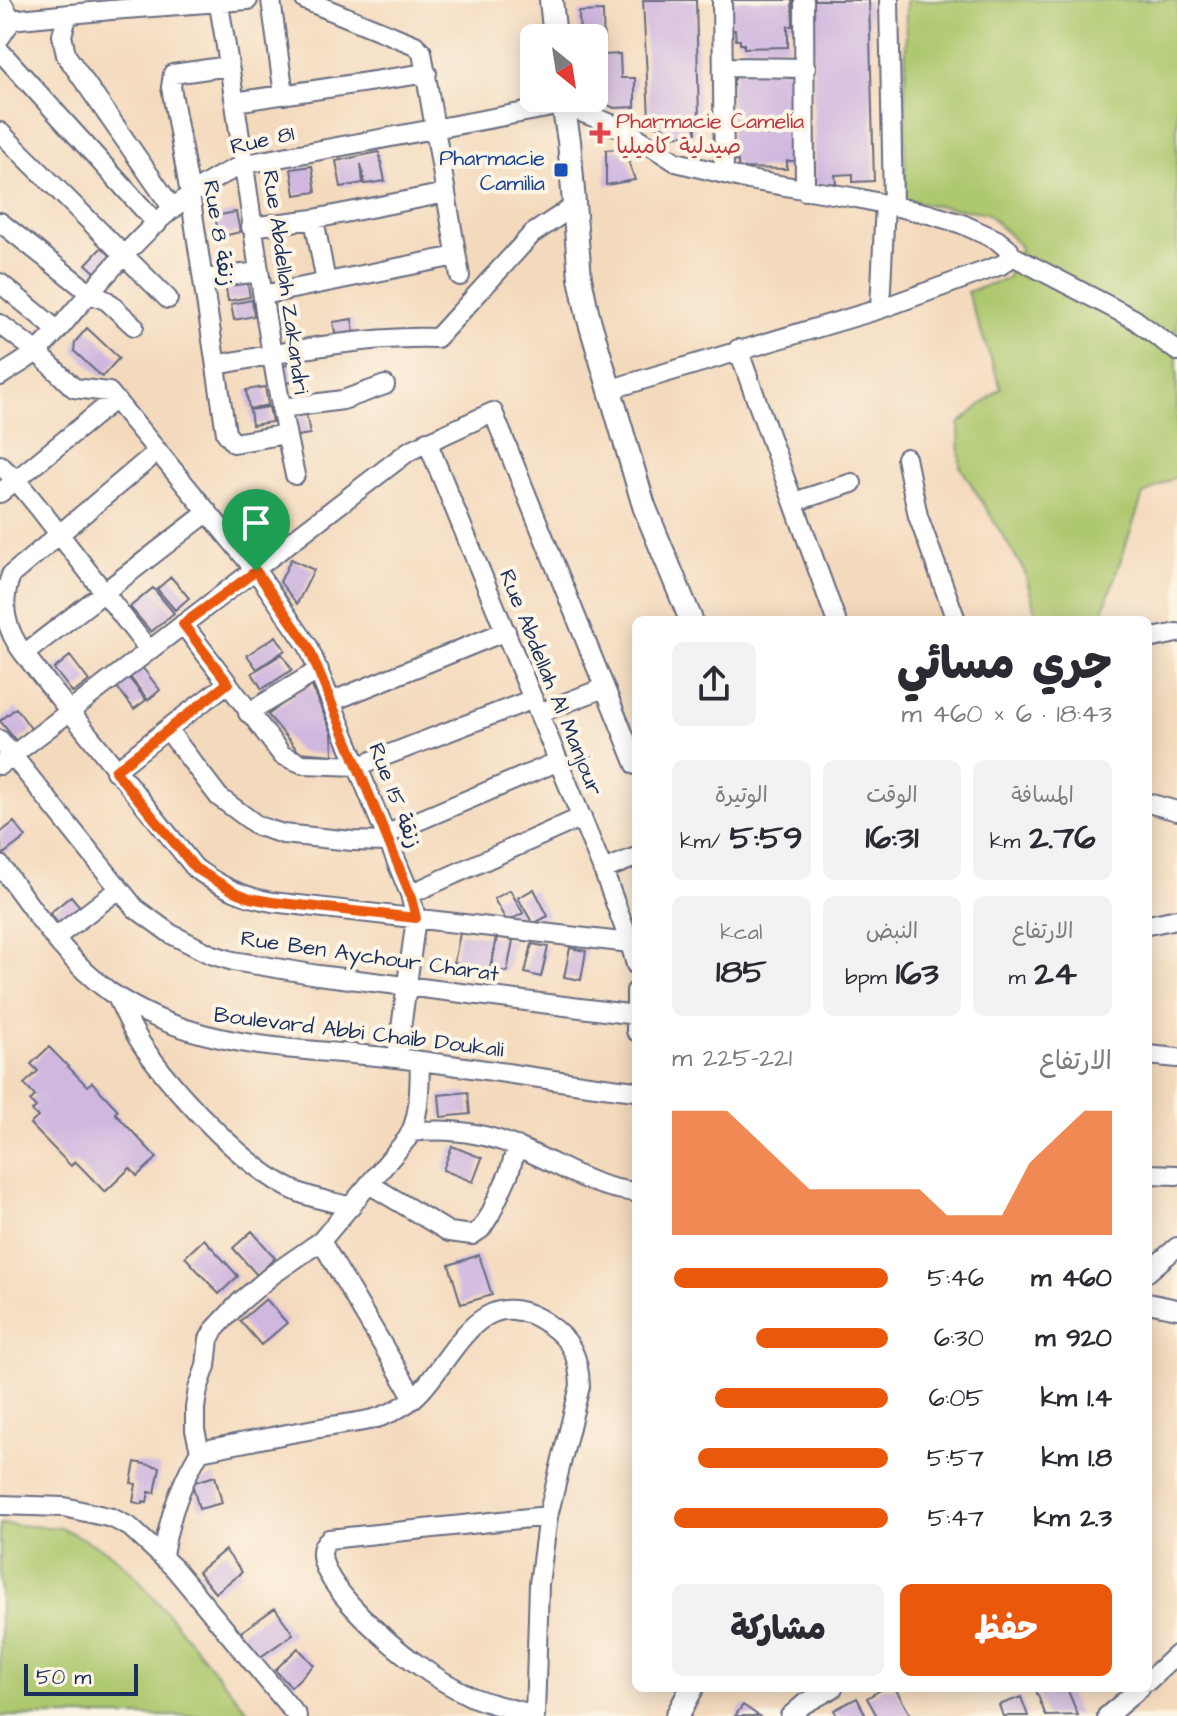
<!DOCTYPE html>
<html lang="ar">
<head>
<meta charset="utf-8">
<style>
  body { margin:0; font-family:"Architects Daughter","Playpen Sans Arabic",sans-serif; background:#f2f2f3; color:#2b2b33; direction:rtl; height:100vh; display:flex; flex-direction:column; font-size:30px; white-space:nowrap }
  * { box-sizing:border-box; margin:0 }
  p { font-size:26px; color:#7c7c81 }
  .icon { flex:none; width:44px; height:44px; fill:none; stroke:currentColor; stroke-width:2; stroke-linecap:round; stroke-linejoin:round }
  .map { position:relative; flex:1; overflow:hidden; direction:ltr }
  .side { position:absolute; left:632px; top:616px; width:520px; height:1076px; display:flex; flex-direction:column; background:#fff; border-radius:12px; box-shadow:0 4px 20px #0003; direction:rtl }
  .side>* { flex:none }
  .needle { width:52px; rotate:150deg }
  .tools { position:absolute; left:520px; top:24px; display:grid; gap:16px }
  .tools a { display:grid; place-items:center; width:88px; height:88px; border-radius:12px; background:#fff; box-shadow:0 4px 20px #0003; font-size:40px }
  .scale { position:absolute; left:24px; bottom:20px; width:114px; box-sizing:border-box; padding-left:8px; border:4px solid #1b2f5e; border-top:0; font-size:22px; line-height:28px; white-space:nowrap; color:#1b2f5e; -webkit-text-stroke:6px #fcf5e5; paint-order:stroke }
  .pin { position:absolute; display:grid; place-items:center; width:68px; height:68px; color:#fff; margin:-82px -34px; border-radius:50% 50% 50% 0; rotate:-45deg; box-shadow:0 0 8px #0007 }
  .pin .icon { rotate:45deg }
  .round { display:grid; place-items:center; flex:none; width:84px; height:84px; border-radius:12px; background:#f2f2f3 }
  .headline { display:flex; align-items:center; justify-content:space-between; height:136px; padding:0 40px }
  h1 { font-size:44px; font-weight:800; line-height:60px }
  .stats { display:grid; grid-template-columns:repeat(3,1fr); gap:12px; height:136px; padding:8px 40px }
  .stats div { display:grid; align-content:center; border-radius:12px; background:#f2f2f3; text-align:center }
  .stats b { font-size:34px; font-weight:800 }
  .stats small { font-size:22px; font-weight:400 }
  .stats p { font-size:22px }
  .chart { height:224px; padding:16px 40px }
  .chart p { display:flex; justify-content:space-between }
  .chart svg { width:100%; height:144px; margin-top:8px; fill:#ea580c; opacity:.7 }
  .button { display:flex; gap:16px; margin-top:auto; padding:16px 40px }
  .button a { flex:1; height:92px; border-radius:12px; background:#ea580c; color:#fff; font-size:32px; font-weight:800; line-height:92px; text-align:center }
  .button a+a { background:#f2f2f3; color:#2b2b33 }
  ul { padding:0 40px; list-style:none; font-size:26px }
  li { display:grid; grid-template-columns:128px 96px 1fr; align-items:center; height:60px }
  li i { height:20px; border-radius:10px; background:#ea580c }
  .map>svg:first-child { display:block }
  .green { fill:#aec86e; stroke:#647c66; stroke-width:2 }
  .building { fill:#cfb7df }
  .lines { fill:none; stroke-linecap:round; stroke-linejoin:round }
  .minor-casing { stroke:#676b7f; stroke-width:22 }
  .major-casing { stroke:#676b7f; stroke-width:26 }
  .minor { stroke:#fff; stroke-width:18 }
  .major { stroke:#fff; stroke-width:22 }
  .route-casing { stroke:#fff; stroke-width:16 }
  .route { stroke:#ea580c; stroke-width:10 }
  .health-dot { fill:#e0444e; stroke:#fcf5e5; stroke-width:3 }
  .transit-dot { fill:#1a4fb4; stroke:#fcf5e5; stroke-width:3 }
  .labels { text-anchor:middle; stroke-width:8; stroke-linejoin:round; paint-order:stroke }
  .health-label { font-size:22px; fill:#be3a42; stroke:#fcf5e5; text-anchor:start }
  .street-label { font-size:22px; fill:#1b2f5e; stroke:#fcf5e5 }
  .transit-label { font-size:22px; fill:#164399; stroke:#fcf5e5; text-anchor:end }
</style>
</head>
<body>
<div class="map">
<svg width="1177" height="1716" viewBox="0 0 1177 1716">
  <rect width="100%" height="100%" fill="#fcf5e5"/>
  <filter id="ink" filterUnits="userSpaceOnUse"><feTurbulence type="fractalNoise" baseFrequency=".0125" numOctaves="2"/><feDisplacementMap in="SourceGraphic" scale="16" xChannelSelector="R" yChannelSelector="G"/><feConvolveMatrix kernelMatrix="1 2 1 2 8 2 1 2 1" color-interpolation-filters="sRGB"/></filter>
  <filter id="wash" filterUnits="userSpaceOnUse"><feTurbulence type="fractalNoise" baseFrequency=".006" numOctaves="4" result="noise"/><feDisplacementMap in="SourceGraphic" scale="32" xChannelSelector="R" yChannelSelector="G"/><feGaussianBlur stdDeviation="1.8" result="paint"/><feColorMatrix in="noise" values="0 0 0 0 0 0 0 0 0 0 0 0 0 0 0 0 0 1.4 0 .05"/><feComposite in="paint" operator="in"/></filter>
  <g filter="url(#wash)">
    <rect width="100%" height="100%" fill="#f4dabd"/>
    <path class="green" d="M906,0H1177V476L1143,495L1100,620H1038L1024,570L960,466L959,424L1001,388L967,292L1007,279L1021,247L987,213L905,201Z
      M0,1524L62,1528L109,1552L135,1575L252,1716H0Z"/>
    <g id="blocks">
      <path class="building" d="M643,0H696L699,118H695L696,133L665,137L664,127H657L656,116L649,117Z
        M730,0H792L793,26H788V47L744,48V44H740V40H736L735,30H731Z
        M812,0H869L874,181L853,182V174L835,175L836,183L815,184Z
        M603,11L604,55L620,54L621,78H635V107L614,108L600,101L594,93V38H580L579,12Z
        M736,70H788V78H795L797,161H787V169L738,168V161L731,162V83L735,79Z
        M615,149L626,155L635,180L606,185V150Z
        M379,152L385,181L365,184L361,164L363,183L341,187L336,161Z
        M312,166L316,192L295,195L291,169Z
        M236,212L240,232L219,237L215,216Z
        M103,246L115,258L98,275L86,264Z
        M247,279L250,297L228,301L225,283Z
        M252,300L254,316L234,320L231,304Z
        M352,319L355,339L337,342L333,322Z
        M87,328L119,358L102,377L74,351L75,342Z
        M298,362L302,379L284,384L279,367Z
        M265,387L268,405L249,409L246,390Z
        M269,407L272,422L252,425L250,410Z
        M306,413L310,434L290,437L286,417Z
        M291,559L314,570L297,604L280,582Z
        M171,577L189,598L175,610L157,589Z
        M153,588L174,613L151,632L130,607Z
        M276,636L285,650L257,669L247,655Z
        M282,654L292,670L262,689L252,673Z
        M70,656L89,681L73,693L54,669Z
        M142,667L160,690L148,700L130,677Z
        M129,678L146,700L134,709L117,687Z
        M310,682L332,733L333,755L299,752L268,715Z
        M16,708L32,730L17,742L0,721Z
        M14,822L26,837L2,855L0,833Z
        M534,889L548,916L533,924L518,898Z
        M510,890L523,913L507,922L494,899Z
        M71,896L83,910L61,927L50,913Z
        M460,933L496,937L490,969L454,963Z
        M497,937L513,940L507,972L491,969Z
        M532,944L548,947L541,977L525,973Z
        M570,948L586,951L581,980L564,977Z
        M49,1047L87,1086L92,1082L118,1110L115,1113L157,1158L137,1176L130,1168L105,1192L75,1161L71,1166L30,1124L38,1117L32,1111L36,1107L30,1101L35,1096L24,1084L38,1071L31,1064Z
        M468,1092L470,1114L441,1117L439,1095Z
        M452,1146L482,1158L473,1182L443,1170Z
        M252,1231L275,1258L257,1275L233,1248Z
        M204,1239L238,1276L219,1294L185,1257Z
        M479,1255L492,1295L461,1304L449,1265Z
        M266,1299L287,1323L261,1345L240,1321Z
        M135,1462L160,1467L155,1493L149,1492L147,1502L143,1501V1504L133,1502L136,1484L131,1483Z
        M215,1476L222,1503L199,1509L192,1483Z
        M225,1550L242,1572L215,1593L198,1572Z
        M275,1608L293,1634L259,1658L241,1632Z
        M298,1648L314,1665L291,1687L275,1670Z
        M884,1688H895L911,1716H877L867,1698Z
        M1035,1688H1067L1078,1715L1046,1716Z
        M1021,1697L1028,1716H1003L999,1705Z
        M857,1698L866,1716H837L834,1710Z
        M743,1705L759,1716H735Z"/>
    </g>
  </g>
  <g filter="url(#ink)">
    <use href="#blocks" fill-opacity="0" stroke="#676b7f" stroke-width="2"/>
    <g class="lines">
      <g class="minor-casing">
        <path id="minor" d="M218,0C247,158 260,318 295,475
          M271,0L284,95
          M305,0L415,45L422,52L460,276
          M722,0L724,173
          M804,0L805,191
          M889,0L893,205
          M68,14L62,35L66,55L173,209
          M0,21L111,10L248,0
          M0,38L12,20L0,0
          M0,51L157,224
          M229,66L173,74L171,87L190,194L226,433L234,443L286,434
          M724,67L806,68
          M235,102L427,73
          M0,132L168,299
          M314,219L326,282
          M0,222L90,293L107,301L134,326
          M251,227L314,219L446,193
          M1011,255L1134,319L1177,351
          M203,279L259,272
          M0,283L57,330
          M263,295L456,256
          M880,309L885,203
          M0,324L37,352L74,388L109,392L256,571L308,646L410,894L416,918L397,1058
          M738,349L836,620
          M216,365C285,352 367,335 437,338L532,234L574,206
          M0,376C12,368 25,361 36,352C50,341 62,325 74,311C123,256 175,191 246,164L563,105L624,129L676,162L749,180L857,198L929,214L962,224L997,240L1009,250L1008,260L1001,265L880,309L608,390
          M281,408L343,400L385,385
          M427,441L603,870L630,943L636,965
          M158,451L11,575C0,605 5,629 24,654L195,868C218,886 244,897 272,902L630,943
          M906,458L918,516L956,620
          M0,465L16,480L39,508L148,649
          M0,493L115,399
          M794,502L852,483
          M183,624L282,755L303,764L359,766L533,699
          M1148,639L1177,633
          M24,654L208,512
          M333,701L506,631
          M248,713L319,670
          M539,713L604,688
          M167,729L228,683
          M0,740L135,908L171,934L210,954L233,961L318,975L636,1015
          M0,765L409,451L493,412L636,765
          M115,771L167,729L219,797L258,826L283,834L352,841L388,842
          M1148,803L1177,811
          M385,835L559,761
          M0,865C33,909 65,960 110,992C196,1052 298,1047 396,1058C476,1067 556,1082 636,1091
          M603,870L636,857
          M410,894L582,817
          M1148,925L1177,919
          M55,938L119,889
          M636,991V1031
          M117,997C127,1018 136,1038 150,1056C181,1098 249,1172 298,1192C315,1199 333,1202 351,1207
          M1148,1055L1177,1058
          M411,1132C447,1128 481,1132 515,1146C559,1163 587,1187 636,1192
          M1148,1174L1177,1175
          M369,1184L449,1232L472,1235L481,1229L490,1215L509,1173L517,1146
          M321,1241L414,1398
          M1148,1272L1177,1247
          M1148,1303L1177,1309
          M200,1451C240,1443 280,1435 320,1428C340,1424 362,1423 380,1417C395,1412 411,1402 421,1391C457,1352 482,1279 548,1324C572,1340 579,1358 580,1386L548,1516L539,1584L535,1716
          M0,1505L64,1507L112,1518L130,1527L174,1568L297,1716
          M163,1555C169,1518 180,1484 200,1451L195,1430V1408L198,1389L206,1366L209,1339L214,1330L240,1302L272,1275L321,1241L407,1139C421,1117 419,1087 420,1062
          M1148,1681L1177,1654
          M535,1715C514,1709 490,1705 470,1696C452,1687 433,1676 417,1664C395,1649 295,1566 329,1539L548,1516
          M790,1716L804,1704L833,1688
          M1107,1716L1140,1688"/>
      </g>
      <g class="major-casing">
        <path id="major" d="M551,0L555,38
          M562,98L569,141L580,278L588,316L644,506L691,620
          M677,1716L692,1688"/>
      </g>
      <use href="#minor" class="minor"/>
      <use href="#major" class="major"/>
    </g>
  </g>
  <g class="lines" filter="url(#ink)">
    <g class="route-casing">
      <path id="route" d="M256,571L308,646L410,894L416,918L272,902L250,898L233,891L195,868L115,771L228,683L183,624Z"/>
    </g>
    <use href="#route" class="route"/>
  </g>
  <path class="health-dot" d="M596 121h8v8h8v8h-8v8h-8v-8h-8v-8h8z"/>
  <rect class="transit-dot" x="553" y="162" width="16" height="16" rx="4"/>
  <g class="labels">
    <g class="health-label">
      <text x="616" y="128">Pharmacie Camelia<tspan x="616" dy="25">صيدلية كاميليا</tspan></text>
    </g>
    <g class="street-label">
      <text transform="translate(262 139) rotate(-13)" y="8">Rue 81</text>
      <text transform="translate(220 233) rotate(81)" y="8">Rue 8 زنقة</text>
      <text transform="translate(287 282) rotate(82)" y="8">Rue Abdellah Zakandri</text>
      <text transform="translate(552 682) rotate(68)" y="8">Rue Abdellah Al Manjour</text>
      <text transform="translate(396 795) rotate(69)" y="8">Rue 15 زنقة</text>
      <text transform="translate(370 955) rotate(8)" y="8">Rue Ben Aychour Charat</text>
      <text transform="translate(359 1031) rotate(7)" y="8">Boulevard Abbi Chaib Doukali</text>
    </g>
    <g class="transit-label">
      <text x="545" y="165">Pharmacie<tspan x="545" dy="25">Camilia</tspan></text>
    </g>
  </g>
</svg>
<div class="tools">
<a><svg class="needle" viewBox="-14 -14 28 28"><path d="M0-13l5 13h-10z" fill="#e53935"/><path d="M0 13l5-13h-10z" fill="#7c7c81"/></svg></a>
</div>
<div class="scale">50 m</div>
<div class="pin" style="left:256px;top:571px;background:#1e9e55"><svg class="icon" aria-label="arrive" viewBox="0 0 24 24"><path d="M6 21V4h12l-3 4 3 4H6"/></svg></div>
<section class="side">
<div class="headline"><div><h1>جري مسائي</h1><p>18:43 · 6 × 460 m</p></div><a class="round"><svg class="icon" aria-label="share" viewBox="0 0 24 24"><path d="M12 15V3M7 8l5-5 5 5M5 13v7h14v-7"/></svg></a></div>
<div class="stats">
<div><p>المسافة</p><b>2.76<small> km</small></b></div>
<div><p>الوقت</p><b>16:31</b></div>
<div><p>الوتيرة</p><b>5:59<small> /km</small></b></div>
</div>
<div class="stats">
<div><p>الارتفاع</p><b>24<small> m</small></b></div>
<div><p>النبض</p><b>163<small> bpm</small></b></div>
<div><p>kcal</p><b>185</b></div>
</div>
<div class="chart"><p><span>الارتفاع</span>221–225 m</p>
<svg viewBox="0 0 160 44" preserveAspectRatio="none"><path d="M0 44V6L10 6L20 6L30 14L40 22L50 30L60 30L70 30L80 30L90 30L100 38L110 38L120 38L130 22L140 14L150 6L160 6V44z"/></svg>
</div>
<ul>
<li><b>460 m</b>5:46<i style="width:99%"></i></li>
<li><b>920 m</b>6:30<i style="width:61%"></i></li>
<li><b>1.4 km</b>6:05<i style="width:80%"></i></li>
<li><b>1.8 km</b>5:57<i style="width:88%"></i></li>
<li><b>2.3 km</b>5:47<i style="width:99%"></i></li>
</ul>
<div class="button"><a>حفظ</a><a>مشاركة</a></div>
</section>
</div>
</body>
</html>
